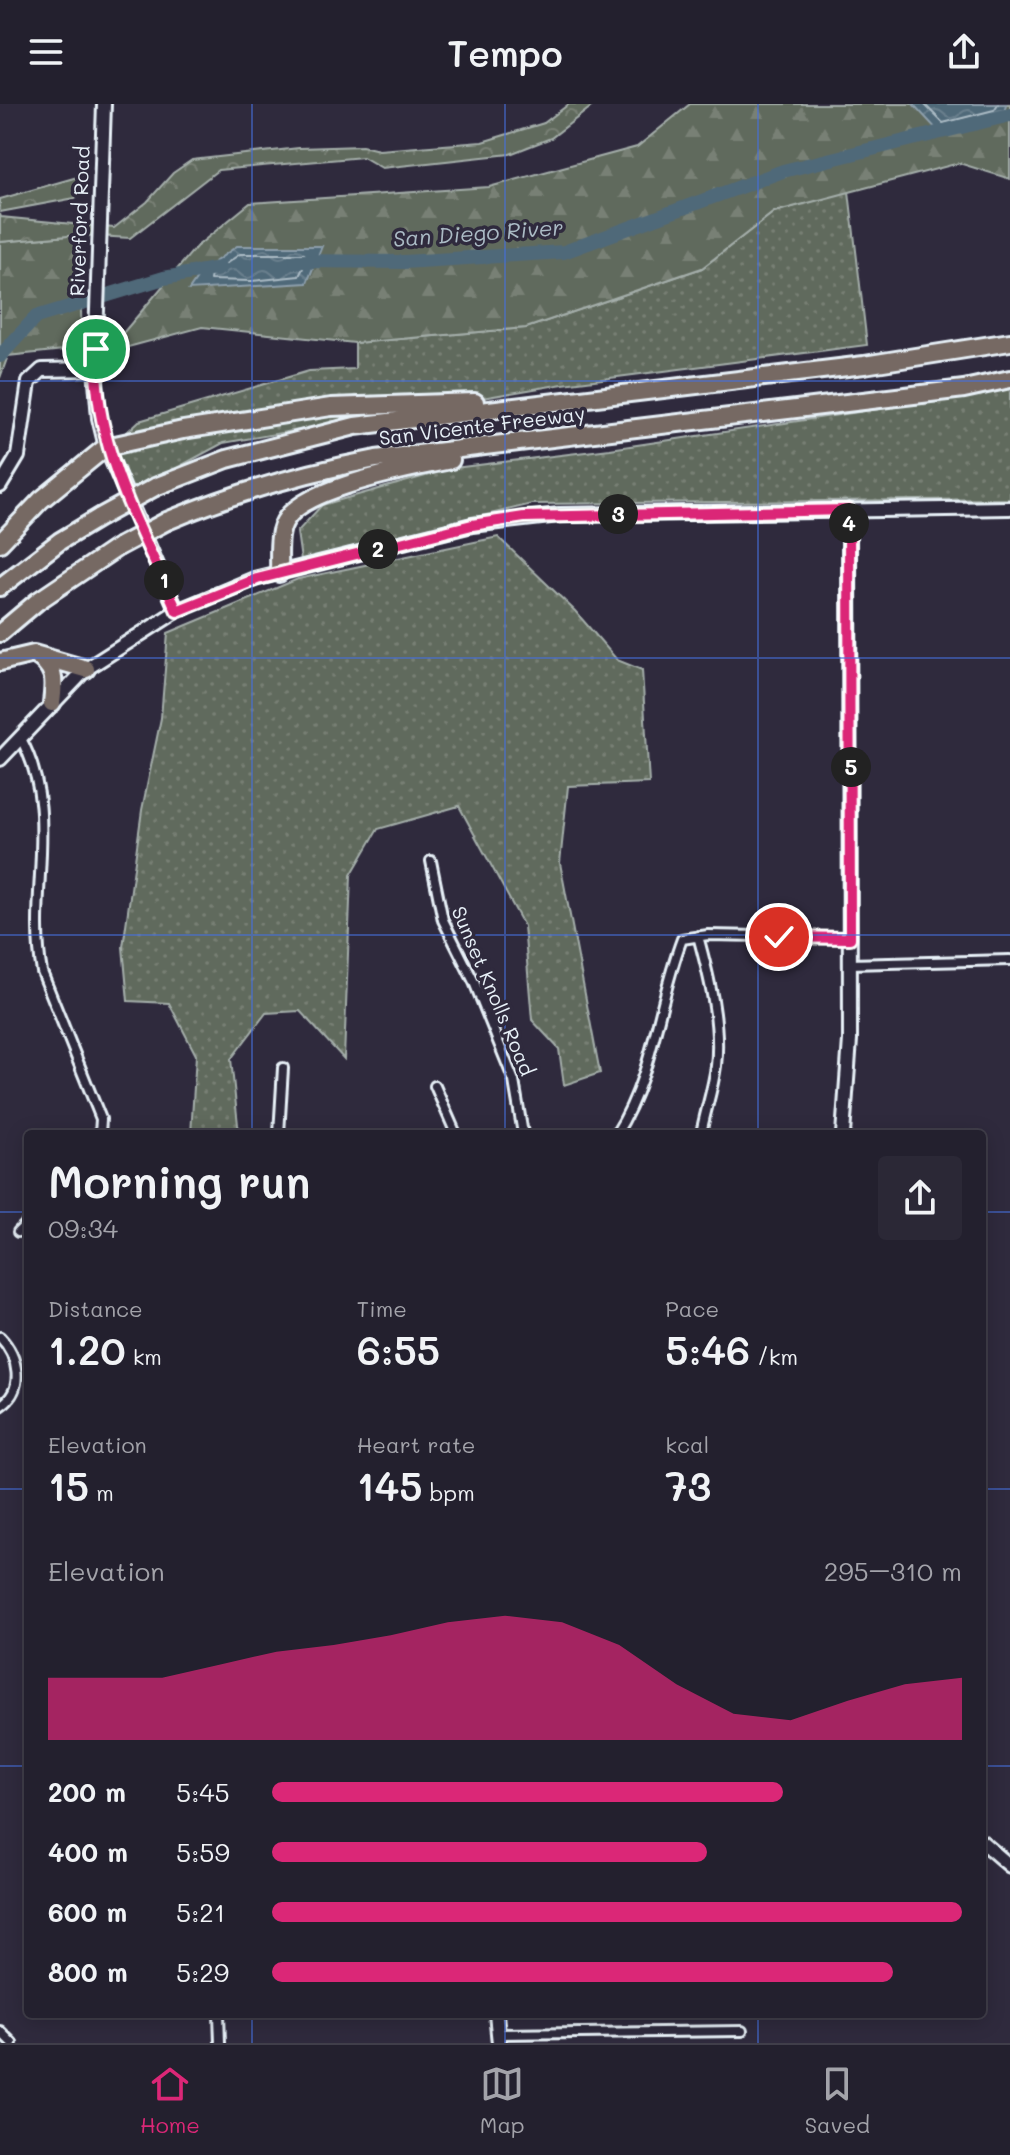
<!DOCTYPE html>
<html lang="en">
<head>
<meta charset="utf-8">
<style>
  body { margin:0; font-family:Mali,sans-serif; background:#2b2836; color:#f1f3f6; height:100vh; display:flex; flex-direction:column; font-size:30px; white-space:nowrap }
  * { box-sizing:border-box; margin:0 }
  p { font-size:26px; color:#a3a3aa }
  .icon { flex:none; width:44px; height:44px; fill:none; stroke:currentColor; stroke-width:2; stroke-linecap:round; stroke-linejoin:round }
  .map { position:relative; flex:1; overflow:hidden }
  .details { position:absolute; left:24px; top:1026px; width:962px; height:888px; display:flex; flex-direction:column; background:#23202e; border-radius:8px; box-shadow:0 4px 20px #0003,0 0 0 2px #403e4a }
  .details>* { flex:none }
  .pin { position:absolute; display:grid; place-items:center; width:68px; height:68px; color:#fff; margin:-34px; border:4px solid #fff; border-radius:50%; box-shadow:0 2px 8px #0007 }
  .km { position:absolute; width:40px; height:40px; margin:-20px; border-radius:50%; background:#222; color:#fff; font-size:22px; line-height:40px; text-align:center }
  .round { display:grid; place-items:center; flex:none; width:84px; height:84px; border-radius:8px; background:#2b2836 }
  .headline { display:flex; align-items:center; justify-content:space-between; height:136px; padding:0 24px }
  h1 { font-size:44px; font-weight:600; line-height:60px }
  .figures { display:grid; grid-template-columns:repeat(3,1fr); gap:12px; height:136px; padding:8px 24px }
  .figures div { display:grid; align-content:center }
  .figures b { font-size:40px; font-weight:600 }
  .figures small { font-size:22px; font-weight:400 }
  .figures p { font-size:22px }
  .chart { height:224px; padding:16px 24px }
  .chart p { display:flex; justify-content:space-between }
  .chart svg { width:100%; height:144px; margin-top:8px; fill:#db2777; opacity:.7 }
  ul { padding:0 24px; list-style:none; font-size:26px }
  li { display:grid; grid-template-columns:128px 96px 1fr; align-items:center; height:60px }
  li i { height:20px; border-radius:10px; background:#db2777 }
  header { display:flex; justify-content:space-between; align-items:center; height:104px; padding:0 24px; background:#23202e; font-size:36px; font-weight:600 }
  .tab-bar { display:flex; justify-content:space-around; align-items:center; height:112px; border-top:2px solid #403e4a; background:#23202e; font-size:22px; color:#a3a3aa }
  .tab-bar a { display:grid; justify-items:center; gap:4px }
  .tab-bar .active { color:#db2777 }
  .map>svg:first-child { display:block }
  .grass { fill:url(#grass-dots); stroke:#a4aeaa; stroke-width:2 }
  .forest { fill:url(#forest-firs); stroke:#a4aeaa; stroke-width:2 }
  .park { fill:url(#park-crowns); stroke:#a4aeaa; stroke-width:2 }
  .water { fill:url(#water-waves); stroke:#8d9fac; stroke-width:2 }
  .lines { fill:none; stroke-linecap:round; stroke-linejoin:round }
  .shore { stroke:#abbbc5; stroke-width:2 }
  .river { stroke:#506979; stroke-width:14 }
  .street-casing { stroke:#e8f1f8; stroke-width:14 }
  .secondary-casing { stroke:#e8f1f8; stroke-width:18 }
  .highway-casing { stroke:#e8f1f8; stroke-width:22 }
  .street { stroke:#2f2a3d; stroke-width:8 }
  .secondary { stroke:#2f2a3d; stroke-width:12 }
  .highway { stroke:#766964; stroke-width:16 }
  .highway-bridge-casing { stroke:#e8f1f8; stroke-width:22; stroke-linecap:butt }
  .highway-bridge { stroke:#766964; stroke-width:16 }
  .route-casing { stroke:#fff; stroke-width:16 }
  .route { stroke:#db2777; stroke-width:10 }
  .grid { fill:none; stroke:#466fde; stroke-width:2; stroke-opacity:0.55 }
  .labels { text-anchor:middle; stroke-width:7; stroke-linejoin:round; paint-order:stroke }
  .street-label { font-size:20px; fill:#e8f1f8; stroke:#2f2a3d }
  .water-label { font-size:22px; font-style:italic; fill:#abbbc5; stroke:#2f2a3d }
</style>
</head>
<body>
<header><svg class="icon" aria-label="menu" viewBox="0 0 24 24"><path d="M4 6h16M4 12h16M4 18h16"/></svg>Tempo<svg class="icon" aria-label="share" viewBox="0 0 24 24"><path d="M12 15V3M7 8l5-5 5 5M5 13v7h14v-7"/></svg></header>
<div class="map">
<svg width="1010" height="1939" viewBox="0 0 1010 1939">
  <defs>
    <pattern id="grass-dots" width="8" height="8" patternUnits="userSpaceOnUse" patternTransform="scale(2)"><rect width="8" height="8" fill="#616a5d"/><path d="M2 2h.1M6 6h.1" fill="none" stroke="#788075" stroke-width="1.8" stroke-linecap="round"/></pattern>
    <pattern id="forest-firs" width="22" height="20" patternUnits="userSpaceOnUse" patternTransform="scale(2)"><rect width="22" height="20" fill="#616a5d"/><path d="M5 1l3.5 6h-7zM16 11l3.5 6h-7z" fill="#788075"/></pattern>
    <pattern id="park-crowns" width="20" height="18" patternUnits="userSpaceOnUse" patternTransform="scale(2)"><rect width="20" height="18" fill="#616a5d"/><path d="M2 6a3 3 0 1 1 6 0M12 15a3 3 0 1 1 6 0" fill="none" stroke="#788075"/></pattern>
    <pattern id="water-waves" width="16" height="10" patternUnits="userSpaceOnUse" patternTransform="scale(2)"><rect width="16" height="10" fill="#506979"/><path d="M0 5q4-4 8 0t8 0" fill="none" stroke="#697f8d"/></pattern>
  </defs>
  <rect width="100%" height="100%" fill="#2f2a3d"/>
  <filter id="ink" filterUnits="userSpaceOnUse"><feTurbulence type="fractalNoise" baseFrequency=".0125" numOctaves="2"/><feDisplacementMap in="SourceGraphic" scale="16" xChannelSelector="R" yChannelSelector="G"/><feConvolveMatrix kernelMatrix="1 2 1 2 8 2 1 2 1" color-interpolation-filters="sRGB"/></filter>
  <g filter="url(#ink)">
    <path class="grass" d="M849,87L867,241L563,280L223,339L132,388L112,342L139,317L309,267L355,265V239L526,224L702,164L774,108Z
      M1010,279V395L532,400L301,456L297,428L322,401L454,364L610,345L932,297Z
      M498,433L575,507L617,556L642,566L649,679L568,682L560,759L600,969L564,981L559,945L532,916L524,822L459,702L378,725L351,771L344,955L300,907L266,909L231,955L239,1030H191L196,951L169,899L128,897L123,843L142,706L161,614L168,529L298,475Z"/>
    <path class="forest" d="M690,0H1010V75L959,59L774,108L702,164L526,224L355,239L202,223L106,249L196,143L250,99L489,83L637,43Z
      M79,131L82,244L8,252L0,274V138Z"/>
    <path class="park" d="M569,0H595L551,34L510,50L382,64L363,53L218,66L130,134L79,131L0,138V110L1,113L114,124L147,98L173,69L192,56L299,44L362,42L379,46L482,38L544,19Z
      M81,72L86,84L75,94L0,108V95Z"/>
    <path class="water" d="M913,0H1006L1003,13L939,28Z
      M237,142H322L307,179L189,186L202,167Z"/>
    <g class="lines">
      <path class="shore" d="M924,0L943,19L994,6L998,0
        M240,150H304L308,154L299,172L252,177L210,176L211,170Z"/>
      <path class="river" d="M296,157L404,158L564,148L783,67L1010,11
        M0,252L36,213L164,174L220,164"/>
      <g class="street-casing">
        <path id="street" d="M20,633C62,708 27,789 42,868L101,1015L100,1030
          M431,757L443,816L474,878L514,977L523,1030
          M698,832C709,872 721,920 716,962C713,985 705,1008 701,1030
          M849,860L1010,856
          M435,982L456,1030
          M279,1030L283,964
          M616,1030C654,970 657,901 682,835L708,831L850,834
          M18,1128L28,1118
          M0,1233C18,1252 26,1286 0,1302
          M219,1910L220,1939
          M0,1927L12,1939
          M498,1930L742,1927"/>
      </g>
      <g class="secondary-casing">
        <path id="secondary" d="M104,0L95,265L99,314L106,343L177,507
          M0,382L18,352L29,278L42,266L95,265
          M0,655L86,565L177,507L254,475L472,421L559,411L1010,404
          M843,1030L850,936L849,406
          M982,1738L1010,1762
          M496,1910L499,1939"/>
      </g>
      <g class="highway-casing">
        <path id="highway" d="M155,383L227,355L355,322L864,261L1010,238
          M167,417C236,388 303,369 376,355L964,285L1010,275
          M0,439L41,396L106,343L183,326L331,303L475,298
          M279,469C280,452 276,428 287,414C308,383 414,363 451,356
          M0,483L60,437L100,413
          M0,529L38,497L118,443
          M35,551C56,564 55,576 52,599
          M0,558L34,550L86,565"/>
      </g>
      <use href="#street" class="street"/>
      <use href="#secondary" class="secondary"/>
      <use href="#highway" class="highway"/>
      <g class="highway-bridge-casing">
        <path id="highway-bridge" d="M100,413L155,383
          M118,443L167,417"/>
      </g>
      <use href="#highway-bridge" class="highway-bridge"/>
    </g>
  </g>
  <g class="lines" filter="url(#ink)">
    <g class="route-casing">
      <path id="route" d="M96,245C92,341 140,422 177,507L257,475L472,421L524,413L849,406L850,834L779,833"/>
    </g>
    <use href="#route" class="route"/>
  </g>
  <path class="grid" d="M252,0V1030M505,0V1030M758,0V1030M0,277H1010M0,554H1010M0,831H1010M0,1108H28M982,1108H1010M0,1385H28M982,1385H1010M0,1662H28M982,1662H1010M252,1910V1939M505,1910V1939M758,1910V1939"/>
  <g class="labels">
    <g class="street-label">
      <text transform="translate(80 117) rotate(-88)" y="7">Riverford Road</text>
      <text transform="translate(482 322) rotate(-7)" y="7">San Vicente Freeway</text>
      <text transform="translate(493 887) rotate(67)" y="7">Sunset Knolls Road</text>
    </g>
    <g class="water-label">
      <text transform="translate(478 129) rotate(-4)" y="8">San Diego River</text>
    </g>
  </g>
</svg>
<div class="pin" style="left:96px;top:245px;background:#1e9e55"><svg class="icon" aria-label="arrive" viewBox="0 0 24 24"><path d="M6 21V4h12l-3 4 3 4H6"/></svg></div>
<div class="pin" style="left:779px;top:833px;background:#d93025"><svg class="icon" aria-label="check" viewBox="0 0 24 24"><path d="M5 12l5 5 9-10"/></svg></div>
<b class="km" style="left:164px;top:476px">1</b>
<b class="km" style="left:378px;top:445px">2</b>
<b class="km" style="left:618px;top:410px">3</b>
<b class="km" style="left:849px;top:419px">4</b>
<b class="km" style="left:851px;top:663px">5</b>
<section class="details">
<div class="headline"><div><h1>Morning run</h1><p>09:34</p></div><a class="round"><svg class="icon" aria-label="share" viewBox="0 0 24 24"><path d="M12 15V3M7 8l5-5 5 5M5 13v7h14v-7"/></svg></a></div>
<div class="figures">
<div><p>Distance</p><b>1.20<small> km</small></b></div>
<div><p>Time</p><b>6:55</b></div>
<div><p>Pace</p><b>5:46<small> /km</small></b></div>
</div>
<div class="figures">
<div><p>Elevation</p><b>15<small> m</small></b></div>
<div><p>Heart rate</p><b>145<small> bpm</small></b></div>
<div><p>kcal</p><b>73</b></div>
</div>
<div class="chart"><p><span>Elevation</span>295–310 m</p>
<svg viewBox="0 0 160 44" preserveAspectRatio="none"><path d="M0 44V25L10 25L20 25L30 21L40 17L50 15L60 12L70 8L80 6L90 8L100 15L110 27L120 36L130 38L140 32L150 27L160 25V44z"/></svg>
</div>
<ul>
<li><b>200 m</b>5:45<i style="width:74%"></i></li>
<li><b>400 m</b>5:59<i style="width:63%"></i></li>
<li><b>600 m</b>5:21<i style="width:100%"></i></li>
<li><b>800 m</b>5:29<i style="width:90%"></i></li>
</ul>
</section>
</div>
<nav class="tab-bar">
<a class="active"><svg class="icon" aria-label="home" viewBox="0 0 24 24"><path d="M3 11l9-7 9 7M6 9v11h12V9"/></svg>Home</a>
<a><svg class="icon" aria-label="map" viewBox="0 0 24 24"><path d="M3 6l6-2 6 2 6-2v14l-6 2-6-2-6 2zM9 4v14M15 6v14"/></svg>Map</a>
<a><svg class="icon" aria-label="saved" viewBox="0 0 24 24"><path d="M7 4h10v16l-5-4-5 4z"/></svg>Saved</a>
</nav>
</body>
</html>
